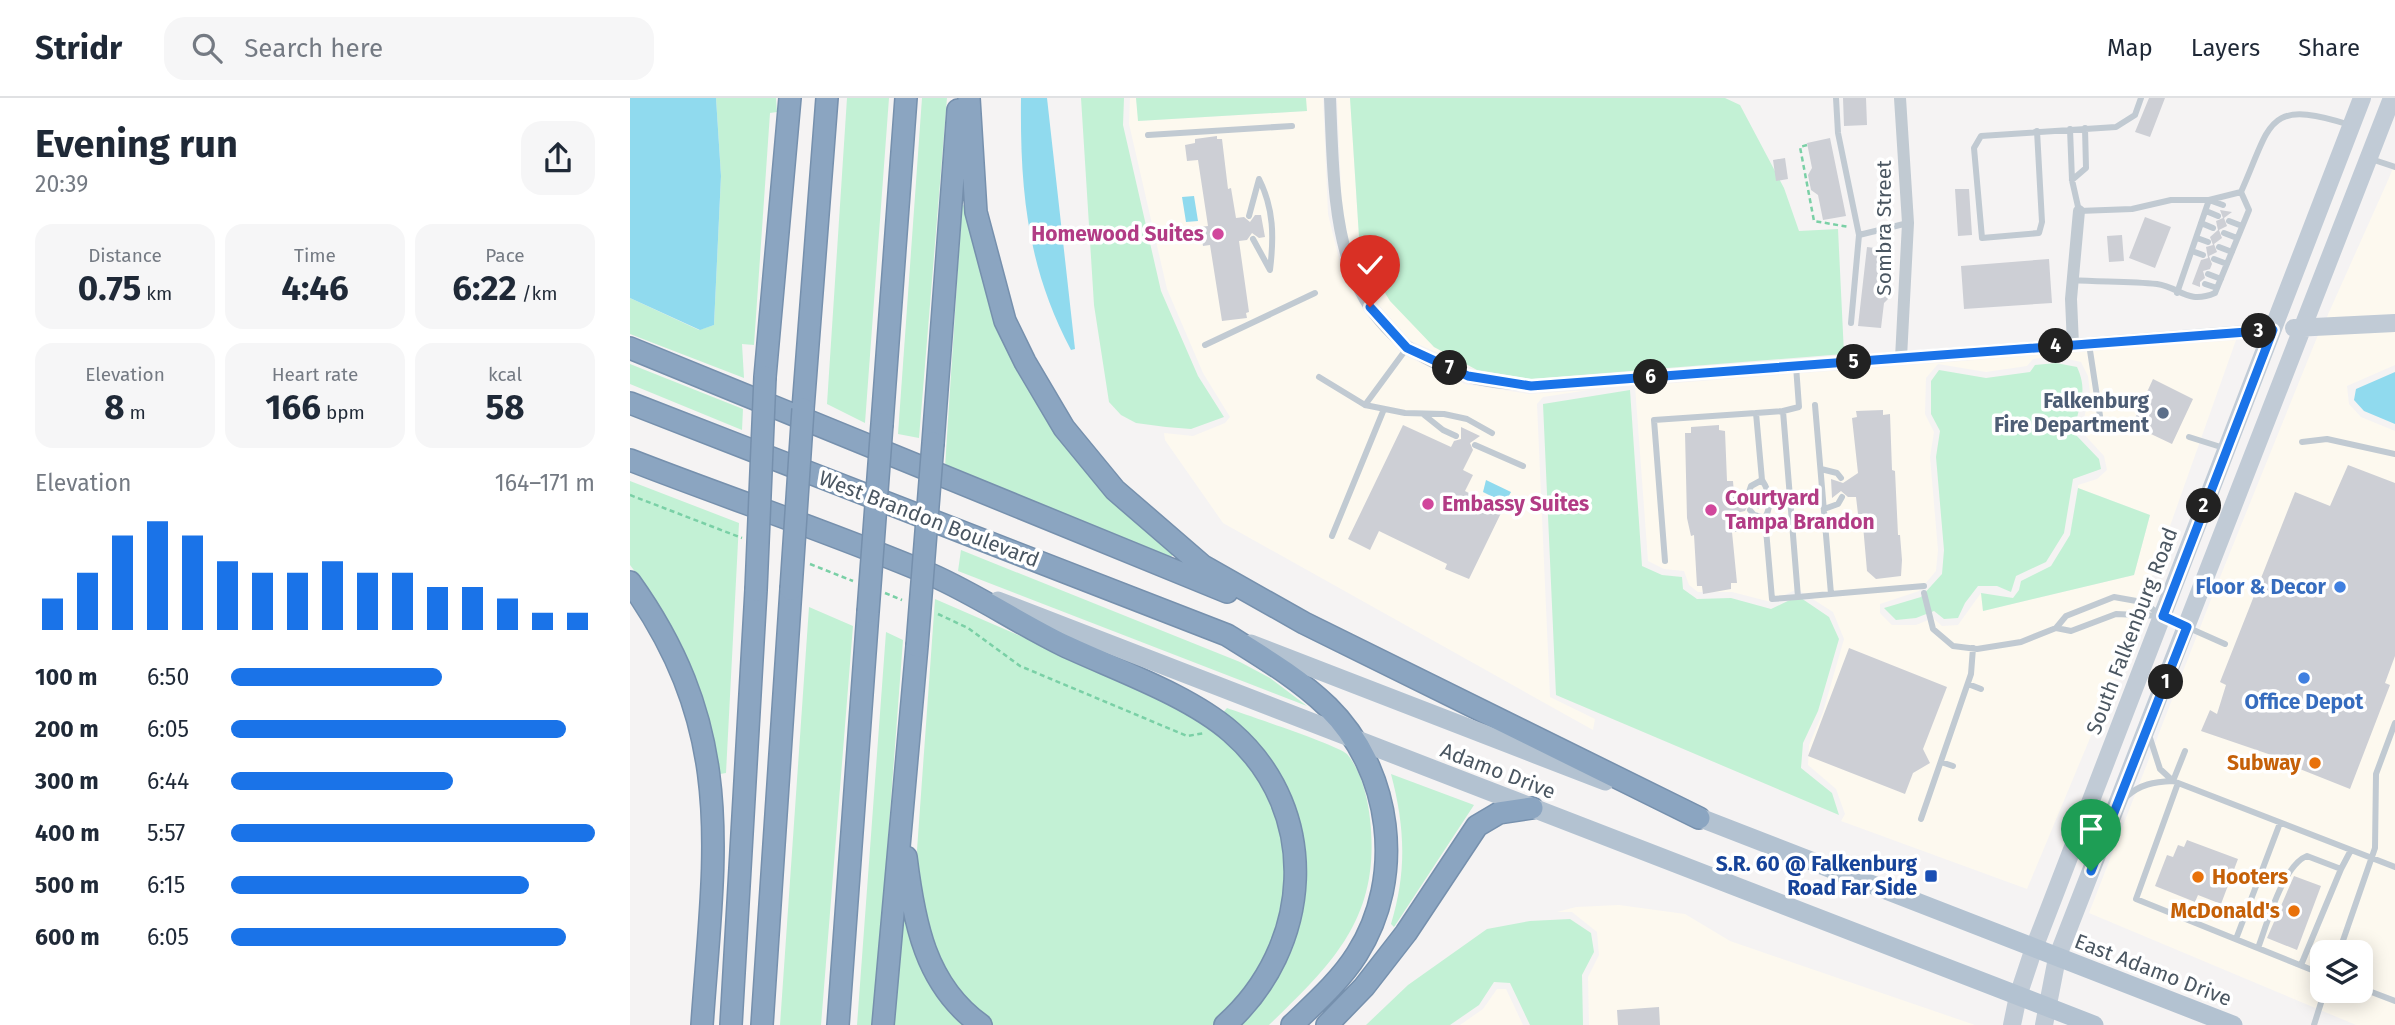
<!DOCTYPE html>
<html lang="en">
<head>
<meta charset="utf-8">
<style>
  body { margin:0; font-family:"Fira Sans",sans-serif; background:#f6f6f7; color:#1f2937; height:100vh; display:flex; flex-direction:column; font-size:26px; white-space:nowrap }
  * { box-sizing:border-box; margin:0 }
  p { font-size:23px; color:#747a83 }
  .icon { flex:none; width:38px; height:38px; fill:none; stroke:currentColor; stroke-width:2; stroke-linecap:round; stroke-linejoin:round }
  .map { position:relative; flex:1; overflow:hidden }
  .side { display:flex; flex-direction:column; background:#fff; width:630px }
  .side>* { flex:none }
  .tools { position:absolute; left:1680px; top:842px; display:grid; gap:14px }
  .tools a { display:grid; place-items:center; width:63px; height:63px; border-radius:14px; background:#fff; box-shadow:0 4px 18px #0003; font-size:35px }
  .pin { position:absolute; display:grid; place-items:center; width:60px; height:60px; color:#fff; margin:-72px -30px; border-radius:50% 50% 50% 0; rotate:-45deg; box-shadow:0 0 7px #0007 }
  .pin .icon { rotate:45deg }
  .km { position:absolute; width:35px; height:35px; margin:-18px; border-radius:50%; background:#222; color:#fff; font-size:19px; line-height:35px; text-align:center }
  .round { display:grid; place-items:center; flex:none; width:74px; height:74px; border-radius:21px; background:#f6f6f7 }
  .overview { display:flex; align-items:center; justify-content:space-between; height:119px; padding:0 35px }
  h1 { font-size:38px; font-weight:700; line-height:52px }
  .metrics { display:grid; grid-template-columns:repeat(3,1fr); gap:10px; height:119px; padding:7px 35px }
  .metrics div { display:grid; align-content:center; border-radius:18px; background:#f6f6f7; text-align:center }
  .metrics b { font-size:35px; font-weight:700 }
  .metrics small { font-size:19px; font-weight:400 }
  .metrics p { font-size:19px }
  .chart { height:196px; padding:14px 35px }
  .chart p { display:flex; justify-content:space-between }
  .chart svg { width:100%; height:126px; margin-top:7px; stroke:#1a73e8; stroke-width:6 }
  ul { padding:0 35px; list-style:none; font-size:23px }
  li { display:grid; grid-template-columns:112px 84px 1fr; align-items:center; height:52px }
  li i { height:18px; border-radius:9px; background:#1a73e8 }
  header { display:flex; align-items:center; gap:42px; box-sizing:border-box; height:98px; padding:0 35px; background:#fff; border-bottom:2px solid #e0e1e3 }
  header strong { font-size:33px }
  nav { display:flex; gap:38px; margin-inline-start:auto; font-size:24px }
  .search { width:490px; height:63px; background:#f6f6f7; display:flex; align-items:center; gap:18px; box-sizing:border-box; padding:0 24px; border-radius:21px; color:#747a83; font-size:26px }
  main { display:flex; flex:1; min-height:0 }
  .map>svg:first-child { display:block }
  .commercial { fill:#fdf9ef; fill-rule:evenodd }
  .green { fill:#c3f1d5 }
  .water { fill:#90daee }
  .building { fill:#cdcfd5 }
  .lines { fill:none; stroke-linecap:round; stroke-linejoin:round }
  .highway-casing { stroke:#7690ad; stroke-width:24 }
  .path { stroke:#7ad0a6; stroke-width:2.5; stroke-dasharray:5 3.5; stroke-linecap:butt }
  .lane { stroke:#c1cad2; stroke-width:6 }
  .street { stroke:#c1cad2; stroke-width:12 }
  .secondary { stroke:#c1cbd6; stroke-width:18 }
  .primary { stroke:#b3c2d1; stroke-width:19 }
  .highway { stroke:#8ba5c1; stroke-width:21 }
  .highway-bridge-casing { stroke:#7690ad; stroke-width:24; stroke-linecap:butt }
  .highway-bridge { stroke:#8ba5c1; stroke-width:21 }
  .route-casing { stroke:#fff; stroke-width:14 }
  .route { stroke:#1a73e8; stroke-width:9 }
  .hotel-dot { fill:#d1479c; stroke:#fff; stroke-width:2.5 }
  .service-dot { fill:#5c6f8a; stroke:#fff; stroke-width:2.5 }
  .shop-dot { fill:#3f7fe0; stroke:#fff; stroke-width:2.5 }
  .food-dot { fill:#e8710a; stroke:#fff; stroke-width:2.5 }
  .transit-dot { fill:#1a4fb4; stroke:#fff; stroke-width:2.5 }
  .labels { text-anchor:middle; stroke-width:7; stroke-linejoin:round; paint-order:stroke }
  .street-label { font-size:21px; fill:#4a5661; stroke:#fff }
  .hotel-label { font-size:21px; font-weight:bold; fill:#b23c85; stroke:#fff; text-anchor:start }
  .service-label { font-size:21px; font-weight:bold; fill:#4e5e75; stroke:#fff; text-anchor:end }
  .shop-label { font-size:21px; font-weight:bold; fill:#366cbe; stroke:#fff; text-anchor:end }
  .food-label { font-size:21px; font-weight:bold; fill:#c56008; stroke:#fff; text-anchor:end }
  .transit-label { font-size:21px; font-weight:bold; fill:#164399; stroke:#fff; text-anchor:end }
</style>
</head>
<body>
<header>
<strong>Stridr</strong>
<div class="search"><svg class="icon" aria-label="search" viewBox="0 0 24 24"><circle cx="10" cy="10" r="6"/><path d="M15 15l6 6"/></svg>Search here</div>
<nav><a>Map</a><a>Layers</a><a>Share</a></nav>
</header>
<main>
<section class="side">
<div class="overview"><div><h1>Evening run</h1><p>20:39</p></div><a class="round"><svg class="icon" aria-label="share" viewBox="0 0 24 24"><path d="M12 15V3M7 8l5-5 5 5M5 13v7h14v-7"/></svg></a></div>
<div class="metrics">
<div><p>Distance</p><b>0.75<small> km</small></b></div>
<div><p>Time</p><b>4:46</b></div>
<div><p>Pace</p><b>6:22<small> /km</small></b></div>
</div>
<div class="metrics">
<div><p>Elevation</p><b>8<small> m</small></b></div>
<div><p>Heart rate</p><b>166<small> bpm</small></b></div>
<div><p>kcal</p><b>58</b></div>
</div>
<div class="chart"><p><span>Elevation</span>164–171 m</p>
<svg viewBox="0 0 160 44" preserveAspectRatio="none"><path d="M5 44V33M15 44V24M25 44V11M35 44V6M45 44V11M55 44V20M65 44V24M75 44V24M85 44V20M95 44V24M105 44V24M115 44V29M125 44V29M135 44V33M145 44V38M155 44V38"/></svg>
</div>
<ul>
<li><b>100 m</b>6:50<i style="width:58%"></i></li>
<li><b>200 m</b>6:05<i style="width:92%"></i></li>
<li><b>300 m</b>6:44<i style="width:61%"></i></li>
<li><b>400 m</b>5:57<i style="width:100%"></i></li>
<li><b>500 m</b>6:15<i style="width:82%"></i></li>
<li><b>600 m</b>6:05<i style="width:92%"></i></li>
</ul>
</section>
<div class="map">
<svg width="1765" height="927" viewBox="0 0 1765 927">
  <rect width="100%" height="100%" fill="#f5f3f3"/>
  <path class="commercial" d="M500,0H506L509,23L676,13V0H693L698,116L711,169L735,215L772,256L835,286L899,296L959,292L913,299L907,306L920,599L965,621L963,632L593,425L535,342L534,335L563,338L595,325L600,319L573,275L537,191L499,26Z
    M707,0H720L730,154L804,249L847,272L781,243L746,204L724,164L712,113Z
    M1765,65V217L1696,221L1759,80Z
    M1765,233V267L1717,288L1719,306L1731,319L1765,333V927H1726L1459,815L1580,504L1688,237ZM1692,854H1731V892H1692Z
    M1606,242L1491,566L1397,791L1211,723L1215,716L1206,691L1178,667L1179,647L1193,614L1214,541L1203,514L1167,491L1141,504L1102,494H1068L1059,487L1054,473L1034,471L1018,463L1005,288ZM1425,258L1451,264L1458,278L1460,295L1451,333L1474,358L1477,372L1467,381L1448,387V390L1520,417L1504,477L1353,513L1351,495L1328,527L1312,528L1303,520L1286,527H1262L1250,515V506L1289,493L1306,473L1308,452L1300,359L1304,334L1295,316L1296,280L1308,266L1356,274L1397,268L1403,261Z
    M989,807L1055,816L1100,843L1345,927H959L958,879L969,857L967,834L942,814H927L946,809Z
    M867,891H876L893,927H830L853,911Z"/>
  <path class="green" d="M86,0H146L147,14L140,15L124,247L112,246L114,280L0,236V200L69,232L84,227L91,78Z
    M217,0H259L235,325L197,306Z
    M292,0H317L289,340L268,336Z
    M451,0H494L493,27L531,193L568,278L594,319L561,331L536,329L506,325L491,317L479,304L464,207Z
    M506,0H676L677,13L508,23Z
    M720,0H1095L1110,7L1154,90L1169,133L1208,131L1214,256L901,281L847,272L804,249L760,203L730,154Z
    M332,107L337,108L350,174L374,240L544,455L540,460L315,369Z
    M1426,265L1447,269C1460,297 1446,308 1445,336L1469,361L1471,371L1443,381L1434,435L1416,464L1386,478L1381,494L1367,488H1348L1335,505L1328,520L1314,521L1304,513L1286,520L1266,522L1254,510L1291,499L1312,476L1314,452L1306,359L1310,333L1301,316V283L1309,272L1356,280L1400,274L1405,267Z
    M0,266L113,311L112,332L0,286Z
    M1000,292L1012,468L1032,477L1052,479L1053,491L1067,501L1101,500L1141,511L1168,498L1199,519L1209,541L1188,613L1173,645L1171,670L1202,695L1209,717L926,597L913,306Z
    M0,383L109,425L96,675L90,676L75,609L54,554L22,496L0,467Z
    M1448,390L1520,417L1504,477L1353,513L1351,495L1383,500L1389,492L1391,483L1421,468L1440,437Z
    M331,452L610,564L640,580L677,608L328,473Z
    M305,501L531,599L569,619L609,650L647,713L659,789L640,863L586,927H360C302,868 292,833 287,752Z
    M179,509L223,528L191,927H150Z
    M256,534L273,542L244,927H227Z
    M597,610C616,617 708,647 717,656C731,672 738,701 740,721C751,819 704,864 639,927H607L628,905L670,738L589,619Z
    M761,676L844,707L764,829L761,826C777,773 775,729 761,676Z
    M268,807L276,808L338,927H259Z
    M940,821L961,835L964,854L952,877L953,927H900L880,885L864,884L849,907L820,927H736L778,887L857,831L900,823Z"/>
  <path class="water" d="M0,0H86L91,78L84,227L70,232L0,200Z
    M391,0H417L445,251L441,252C397,169 390,92 391,0Z
    M564,98L568,123L556,124L552,99Z
    M1765,274V326L1734,313L1724,302L1726,291Z
    M856,382L881,394L875,405L853,394Z"/>
  <path class="building" d="M1213,0H1236L1237,27L1214,28Z
    M1519,0H1535L1520,39L1505,34Z
    M587,38V41H592L598,91L601,90L606,120L614,119L620,124L625,117H631L635,139L629,140L622,135L617,142L609,143L619,214L616,215L617,220L592,223L580,147L573,148L570,129L578,128L568,62L557,63L555,47L565,45V41Z
    M1200,40L1216,118L1193,122L1188,97L1181,92L1178,77L1182,70L1177,45Z
    M1155,60L1158,81L1146,83L1143,62Z
    M1325,91H1339L1342,137L1328,138Z
    M1590,112L1602,114L1594,120L1597,128L1589,132L1592,140L1584,146L1587,154L1579,158L1582,166L1580,171L1573,173L1575,180L1570,184V189L1562,186L1571,162L1578,160L1576,149L1583,147L1580,139L1588,132L1586,123L1593,120Z
    M1515,119L1541,129L1525,170L1499,160Z
    M1492,137L1494,163L1479,164L1477,138Z
    M1237,149L1260,152L1257,177L1262,184L1260,199L1254,205L1251,230L1228,228Z
    M1419,161L1422,205L1334,211L1331,168Z
    M1523,281L1563,301L1542,346L1502,327Z
    M1253,312V317L1260,316L1262,372L1265,373L1268,437H1270L1272,462L1271,478L1246,481L1237,473L1232,416H1228L1226,399H1218L1211,393L1202,400L1201,381L1213,385L1228,375L1222,320L1227,319L1226,313Z
    M773,327L821,349L824,343L831,341V329L850,338L840,345L843,352L833,372L843,377L835,393L872,413L839,481L815,471L817,466L749,433L740,452L718,441Z
    M1089,327V332L1095,333L1097,383H1103L1104,396L1113,395L1119,400L1127,393L1129,411L1118,407L1115,413L1106,415L1107,434H1102L1107,485H1101V491L1073,496L1072,488H1067L1064,437L1061,438L1057,420L1055,335H1061V329Z
    M1718,367L1765,385V558L1755,585L1760,587L1720,691L1650,663V660L1571,633L1580,612L1587,616L1596,587L1590,584L1665,394L1700,408Z
    M1219,550L1317,589L1293,651L1300,665L1283,675L1275,696L1178,658Z
    M1557,742L1608,761L1591,806L1568,797L1565,804L1525,788L1537,757L1543,759L1548,747L1554,749Z
    M1664,778L1691,788L1667,852L1637,840Z
    M1029,909L1030,927H988L987,912Z"/>
  <g class="lines">
    <g class="highway-casing">
      <path id="highway" d="M339,0L346,114L375,223L395,264L434,330L485,392L573,468L674,525L1069,720
        M0,250L597,494
        M135,279L160,0
        M0,305L597,537C632,559 668,580 698,609C762,672 776,779 727,856C710,883 685,905 662,927
        M173,311L197,0
        M252,326L276,0
        M303,345L328,12
        M0,362C100,401 203,435 302,477C347,497 388,525 433,547C484,571 559,597 601,634C693,714 682,850 595,927
        M0,484C108,635 84,755 72,927
        M276,759C284,824 295,887 351,927
        M101,927L126,492
        M132,927L161,491
        M208,927L238,514
        M253,927L287,548
        M697,927L734,889L776,835L847,728L869,715L902,710"/>
    </g>
    <path class="path" d="M1177,47L1170,49L1184,123L1219,129
      M1256,97L1263,104
      M0,397L112,440
      M180,466L223,483
      M255,495L272,502
      M308,516L338,530L390,568L557,638L575,635"/>
    <path class="lane" d="M1206,0L1208,35L1229,137L1221,225
      M1440,31L1442,82L1449,113L1502,111L1541,102H1579L1593,107
      M1407,33L1412,124L1409,135L1352,140L1344,50L1351,38L1486,29L1505,17L1511,0
      M518,37L662,28
      M1741,61L1765,69
      M1442,82L1456,70L1455,30
      M1576,113L1588,118
      M619,118L629,81C644,111 644,139 640,172L623,141
      M1599,123L1612,128
      M1571,125L1583,130
      M1594,135L1607,140
      M1229,137L1278,125
      M1567,140L1578,144
      M1589,149L1602,154
      M1562,153L1573,157
      M1584,161L1597,166
      M1578,176L1591,181
      M1442,182C1470,184 1499,183 1527,186C1550,189 1557,207 1585,195L1619,112L1611,94C1642,25 1635,0 1720,27
      M1575,186L1587,190
      M1547,195L1579,102L1611,94
      M1459,246L1470,318
      M575,247L685,195
      M689,279L735,307L775,315L814,316L837,321L862,335
      M735,307L777,250
      M1153,313L1126,315L1132,382C1140,394 1142,407 1135,420L1142,501L1168,499L1153,313L1169,309L1166,268
      M793,316L813,332L826,338
      M1559,339L1594,350
      M1672,344L1697,341L1765,356
      M845,347L893,368
      M1191,371L1207,375L1211,380
      M1119,394L1121,388L1132,382
      M1194,411L1208,406L1212,399
      M1120,412L1124,417L1135,420
      M702,438L754,311
      M1035,463L1024,322L1126,315
      M1294,495L1303,531L1323,548L1347,551L1391,544L1426,530L1436,518L1484,499L1512,504L1531,517
      M1201,496L1294,488
      M1168,499L1201,496L1185,307
      M1426,530L1441,533L1486,516L1531,518
      M1559,530L1595,546
      M1338,586L1351,591
      M1555,653L1543,683L1765,769
      M1311,664L1323,668
      M1548,685L1506,801L1692,876
      M1496,699C1510,686 1524,684 1543,683L1530,671L1519,637
      M1291,721L1341,576L1343,550
      M1711,771L1721,752
      M1606,841L1650,725
      M1628,850C1637,826 1653,767 1677,758L1711,771L1671,867
      M1709,854L1745,750L1746,676L1765,625
      M1731,890L1765,903
      M1684,927L1695,892"/>
    <path class="street" d="M700,0C705,118 701,234 837,278C857,285 880,285 900,288L1643,231
      M1270,0L1278,125L1271,260
      M1443,247L1441,201L1449,113"/>
    <path class="secondary" d="M1664,230L1765,225
      M1382,927L1388,898L1404,850L1732,0
      M1414,927L1427,860L1762,0"/>
    <path class="primary" d="M368,503L1464,927
      M621,546L975,683
      M1055,714L1603,927"/>
    <use href="#highway" class="highway"/>
    <g class="highway-bridge-casing">
      <path id="highway-bridge" d="M161,491L173,311
        M126,492L135,279
        M238,514L252,326
        M287,548L303,345"/>
    </g>
    <use href="#highway-bridge" class="highway-bridge"/>
  </g>
  <g class="lines">
    <g class="route-casing">
      <path id="route" d="M740,209L777,250L838,278L901,288L1643,232L1533,518L1557,529L1461,773"/>
    </g>
    <use href="#route" class="route"/>
  </g>
  <g class="hotel-dot">
    <circle cx="588" cy="136" r="7"/>
    <circle cx="798" cy="406" r="7"/>
    <circle cx="1081" cy="412" r="7"/>
  </g>
  <circle class="service-dot" cx="1533" cy="315" r="7"/>
  <g class="shop-dot">
    <circle cx="1710" cy="489" r="7"/>
    <circle cx="1674" cy="580" r="7"/>
  </g>
  <g class="food-dot">
    <circle cx="1685" cy="665" r="7"/>
    <circle cx="1568" cy="779" r="7"/>
    <circle cx="1664" cy="813" r="7"/>
  </g>
  <rect class="transit-dot" x="1294" y="771" width="14" height="14" rx="3.5"/>
  <g class="labels">
    <g class="street-label">
      <text transform="translate(1254 130) rotate(-90)" y="7">Sombra Street</text>
      <text transform="translate(299 421) rotate(21)" y="7">West Brandon Boulevard</text>
      <text transform="translate(1502 533) rotate(-69)" y="7">South Falkenburg Road</text>
      <text transform="translate(868 673) rotate(21)" y="7">Adamo Drive</text>
      <text transform="translate(1523 872) rotate(21)" y="7">East Adamo Drive</text>
    </g>
    <g class="hotel-label">
      <text x="574" y="143" text-anchor="end">Homewood Suites</text>
      <text x="1095" y="407">Courtyard<tspan x="1095" dy="24">Tampa Brandon</tspan></text>
      <text x="812" y="413">Embassy Suites</text>
    </g>
    <g class="service-label">
      <text x="1519" y="310">Falkenburg<tspan x="1519" dy="24">Fire Department</tspan></text>
    </g>
    <g class="shop-label">
      <text x="1696" y="496">Floor &amp; Decor</text>
      <text x="1674" y="611" text-anchor="middle">Office Depot</text>
    </g>
    <g class="food-label">
      <text x="1671" y="672">Subway</text>
      <text x="1582" y="786" text-anchor="start">Hooters</text>
      <text x="1650" y="820">McDonald's</text>
    </g>
    <g class="transit-label">
      <text x="1287" y="773">S.R. 60 @ Falkenburg<tspan x="1287" dy="24">Road Far Side</tspan></text>
    </g>
  </g>
</svg>
<div class="tools">
<a><svg class="icon" aria-label="layers" viewBox="0 0 24 24"><path d="M12 4l9 5-9 5-9-5zM3 14l9 5 9-5"/></svg></a>
</div>
<div class="pin" style="left:1461px;top:773px;background:#1e9e55"><svg class="icon" aria-label="arrive" viewBox="0 0 24 24"><path d="M6 21V4h12l-3 4 3 4H6"/></svg></div>
<div class="pin" style="left:740px;top:209px;background:#d93025"><svg class="icon" aria-label="check" viewBox="0 0 24 24"><path d="M5 12l5 5 9-10"/></svg></div>
<b class="km" style="left:1536px;top:584px">1</b>
<b class="km" style="left:1574px;top:408px">2</b>
<b class="km" style="left:1629px;top:233px">3</b>
<b class="km" style="left:1426px;top:248px">4</b>
<b class="km" style="left:1224px;top:264px">5</b>
<b class="km" style="left:1021px;top:279px">6</b>
<b class="km" style="left:820px;top:270px">7</b>
</div>
</main>
</body>
</html>
